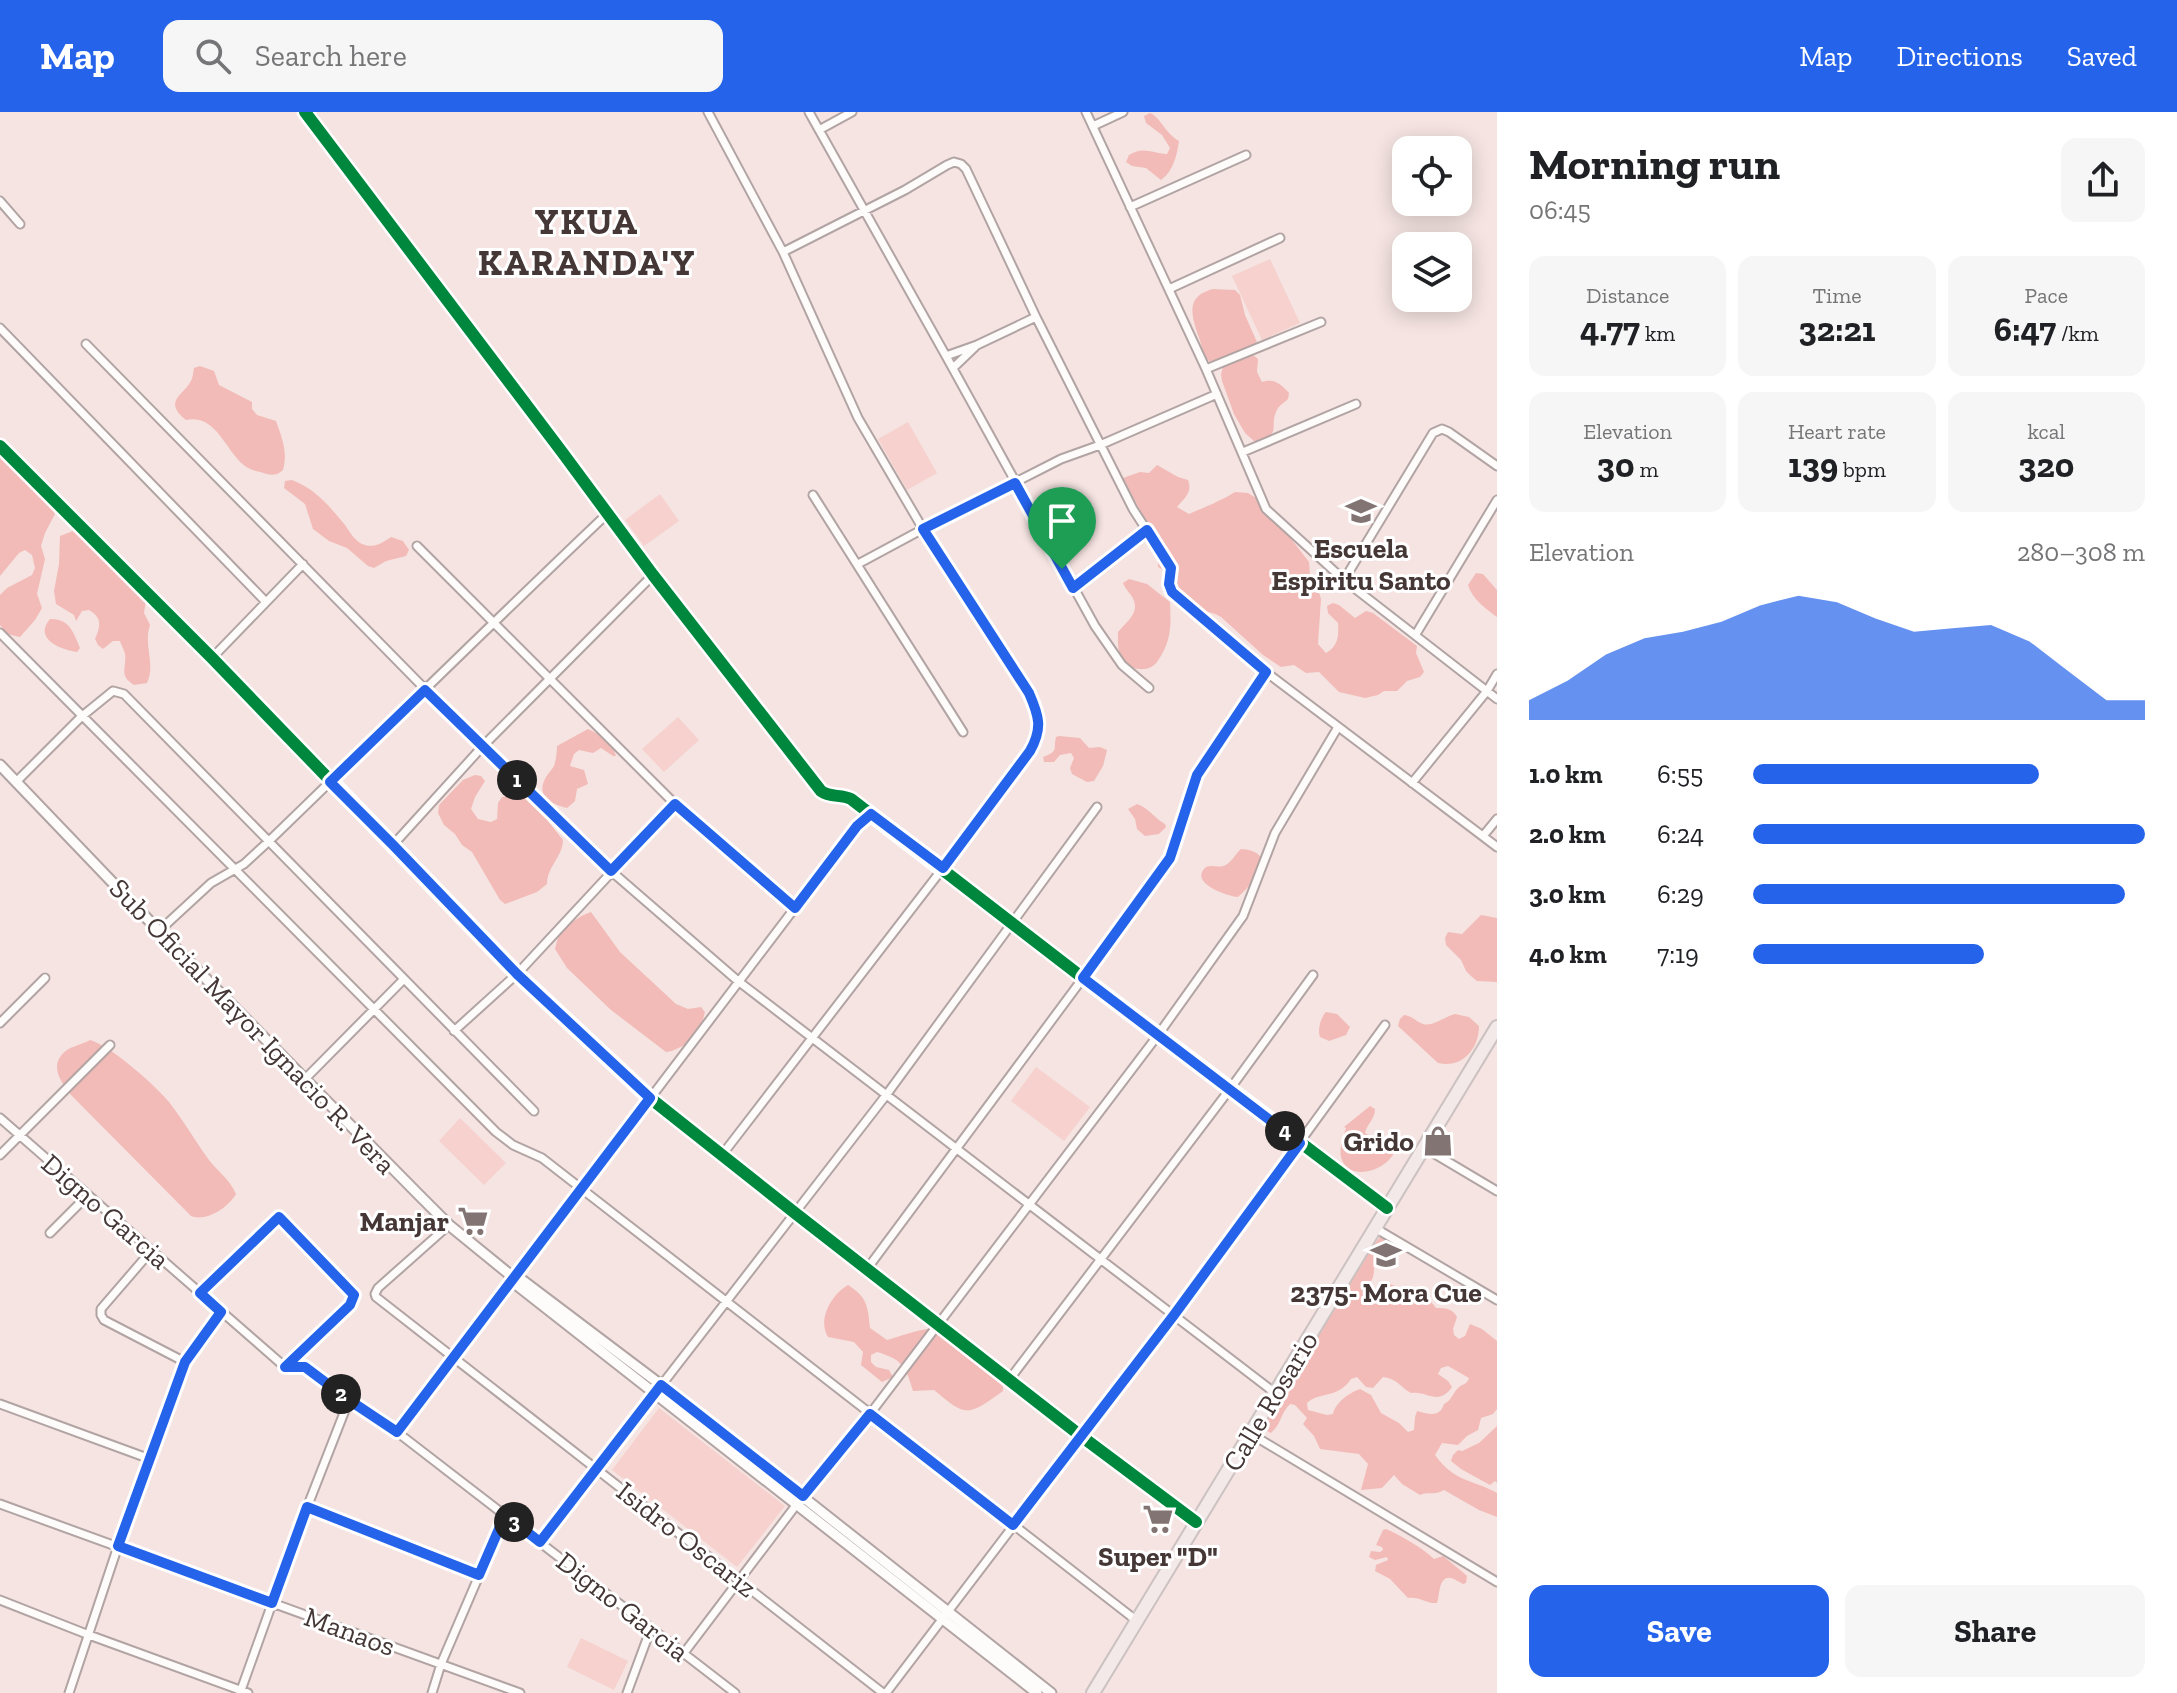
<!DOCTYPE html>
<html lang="en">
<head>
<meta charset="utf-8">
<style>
  body { margin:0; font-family:"Zilla Slab",serif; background:#f6f6f6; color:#202124; height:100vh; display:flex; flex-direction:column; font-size:30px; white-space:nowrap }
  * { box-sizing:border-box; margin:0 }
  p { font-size:26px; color:#757577 }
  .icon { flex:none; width:44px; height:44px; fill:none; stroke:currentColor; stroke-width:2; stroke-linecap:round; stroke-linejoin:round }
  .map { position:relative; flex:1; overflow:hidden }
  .sheet { display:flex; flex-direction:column; background:#fff; width:680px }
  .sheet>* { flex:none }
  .fabs { position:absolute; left:1392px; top:24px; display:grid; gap:16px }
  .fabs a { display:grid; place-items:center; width:80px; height:80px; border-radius:16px; background:#fff; box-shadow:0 4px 20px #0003; font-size:40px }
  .pin { position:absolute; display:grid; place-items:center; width:68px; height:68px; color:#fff; margin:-82px -34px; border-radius:50% 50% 50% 0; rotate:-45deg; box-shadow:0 0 8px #0007 }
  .pin .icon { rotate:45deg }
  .km { position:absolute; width:40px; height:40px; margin:-20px; border-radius:50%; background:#222; color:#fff; font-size:22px; line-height:40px; text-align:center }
  .round { display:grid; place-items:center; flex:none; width:84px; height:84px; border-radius:16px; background:#f6f6f6 }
  .overview { display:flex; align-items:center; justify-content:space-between; height:136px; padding:0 32px }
  h1 { font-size:44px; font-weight:800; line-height:60px }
  .figures { display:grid; grid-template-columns:repeat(3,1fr); gap:12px; height:136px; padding:8px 32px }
  .figures div { display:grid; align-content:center; border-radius:16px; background:#f6f6f6; text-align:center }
  .figures b { font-size:34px; font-weight:800 }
  .figures small { font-size:22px; font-weight:400 }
  .figures p { font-size:22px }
  .chart { height:224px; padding:16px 32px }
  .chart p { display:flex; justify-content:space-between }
  .chart svg { width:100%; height:144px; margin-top:8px; fill:#2563eb; opacity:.7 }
  .cta { display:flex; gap:16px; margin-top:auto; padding:16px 32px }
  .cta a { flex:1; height:92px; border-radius:16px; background:#2563eb; color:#fff; font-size:32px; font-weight:800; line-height:92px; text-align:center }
  .cta a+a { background:#f6f6f6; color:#202124 }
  ul { padding:0 32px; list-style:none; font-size:26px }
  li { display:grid; grid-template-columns:128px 96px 1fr; align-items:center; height:60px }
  li i { height:20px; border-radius:10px; background:#2563eb }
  header { display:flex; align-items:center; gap:48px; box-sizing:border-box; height:112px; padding:0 40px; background:#2563eb; color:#fff }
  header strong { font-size:38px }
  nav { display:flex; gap:44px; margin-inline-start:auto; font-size:28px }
  .search { width:560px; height:72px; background:#f6f6f6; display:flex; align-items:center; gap:20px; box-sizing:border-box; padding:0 28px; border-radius:16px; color:#757577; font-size:30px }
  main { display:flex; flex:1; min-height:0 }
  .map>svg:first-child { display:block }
  .green { fill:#f6d1cd }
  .forest { fill:#f2bbb7; fill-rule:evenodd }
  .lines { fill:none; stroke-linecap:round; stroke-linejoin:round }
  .minor-casing { stroke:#b1a4a3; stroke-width:11 }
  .tertiary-casing { stroke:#b1a4a3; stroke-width:13 }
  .primary-casing { stroke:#cbc2c1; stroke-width:16 }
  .minor { stroke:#fefbfb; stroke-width:7 }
  .tertiary { stroke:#fefbfb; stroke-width:9 }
  .primary { stroke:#f3e9e8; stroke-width:12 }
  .cycleway-casing { stroke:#fff; stroke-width:17 }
  .cycleway { stroke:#00873e; stroke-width:12 }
  .route-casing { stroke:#fff; stroke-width:16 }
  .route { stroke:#2563eb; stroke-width:10 }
  .labels { text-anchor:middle; stroke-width:6; stroke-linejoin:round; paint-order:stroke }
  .poi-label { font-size:28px; font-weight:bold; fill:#443736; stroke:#fff }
  .street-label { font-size:28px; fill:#443736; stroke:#fff }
  .district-label { font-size:36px; font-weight:bold; letter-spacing:2px; fill:#443736; stroke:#fff }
</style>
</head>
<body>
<header>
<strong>Map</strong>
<div class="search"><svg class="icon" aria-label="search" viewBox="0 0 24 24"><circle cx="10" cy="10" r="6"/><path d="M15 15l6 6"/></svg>Search here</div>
<nav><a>Map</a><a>Directions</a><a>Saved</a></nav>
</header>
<main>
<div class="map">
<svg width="1497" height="1581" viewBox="0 0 1497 1581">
  <rect width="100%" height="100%" fill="#f5e4e2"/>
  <path class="green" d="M1270,147L1300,211L1262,228L1232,164Z
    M908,310L937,361L907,378L878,327Z
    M660,382L679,409L644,434L625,408Z
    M678,605L699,628L664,660L642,637Z
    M1036,955L1090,995L1064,1029L1011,989Z
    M460,1006L506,1051L484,1073L439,1029Z
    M659,1296L785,1394L737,1455L612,1358Z
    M581,1526L628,1549L614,1578L567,1555Z"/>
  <path class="forest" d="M1150,1C1161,6 1165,21 1179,29C1177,43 1173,60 1161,68L1146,56L1132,54L1126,50L1129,43C1143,34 1152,41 1167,42L1170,36L1162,23L1146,11L1144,4Z
    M1213,177L1235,178L1240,183L1245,203L1257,230L1236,246L1253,243L1258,247L1257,260L1262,270C1274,266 1281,272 1289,281L1288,287C1285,290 1281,292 1278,296C1267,314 1285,322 1255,330L1245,321L1234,302L1222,269L1221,262L1223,255L1231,249L1211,251C1201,242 1203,235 1198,223C1191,202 1186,184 1213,177Z
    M200,254L214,259L219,273L252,290V297L257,303L276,309C282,326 288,340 283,358C275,365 270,363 260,360C256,359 252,358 248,356C226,343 218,301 186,308C162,289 184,283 191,269C193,265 193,261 194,256Z
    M0,333L14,352L49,389L55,402L45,421L41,434L45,447L37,482L42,496L35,508L20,525L7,522L0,513V483L7,476L32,463L35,456L32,443L25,438L19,441L0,464Z
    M1157,353L1178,365L1188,368C1193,381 1184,386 1177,395L1189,402C1203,396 1223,388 1235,380L1248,381L1259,388L1263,401L1289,424L1309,450L1310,463L1317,474L1321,487L1318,532L1326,541C1338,534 1339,524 1338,511L1328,501L1327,494L1333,491L1339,493L1355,506L1366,499L1373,501L1417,534L1416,541L1424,560L1420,565L1407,569L1397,579H1384L1378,583L1365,586L1339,580L1319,560L1306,561L1294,553L1281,555L1263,543L1221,505C1214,500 1208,501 1201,498C1180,490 1172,477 1164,458L1158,455V432L1123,366L1140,360L1149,361Z
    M292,368C316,377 329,394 345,413C349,419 355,429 362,432C374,437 382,431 391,425L403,429L409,438L406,444L386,449L374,456L368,454L347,436L329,429L313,417L305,392L284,376L285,369Z
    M73,419L85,424L103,448L146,488L144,501L150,513C143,533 156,552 147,571L134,573C118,563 127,556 125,542C125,540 120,530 120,529H113L103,537L98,533L95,527C101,513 102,506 89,498L82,499L76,509L74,503L56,492L54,479L59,452L60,424Z
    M1476,461L1483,462L1497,478V505C1486,497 1472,487 1468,473Z
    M1129,467L1147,472L1170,490C1171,512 1172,530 1157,550C1148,562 1127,558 1121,545C1117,537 1118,527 1118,520C1125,511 1139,502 1134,489C1132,482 1126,479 1123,471Z
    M50,507C69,506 74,521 80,536L77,540C61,538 33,527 50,507Z
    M588,617C599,622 613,631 616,644H613L601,636L593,641L579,638L574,642L570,654L584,658L588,672L577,677L575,689L567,696C551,692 535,684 546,665C548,661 552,658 554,654C556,648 557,640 557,634Z
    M1059,624L1080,626L1089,636L1100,635L1107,638L1103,654L1094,669L1087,670L1072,662L1070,656L1074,646L1071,641L1060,643L1054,650H1044L1043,645C1059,639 1053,638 1056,625Z
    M475,663L481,664L485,669L475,685L471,697L478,707L491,710L497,707L498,691L502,685L508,684L514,679H521L533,690L563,728C563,744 547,755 547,772L537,780L505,792L500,788L472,740L462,733L455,722L444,713L438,701L439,693L463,668Z
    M1137,692C1149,696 1154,706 1165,712L1166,715L1159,722L1145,724L1137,717L1135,707L1128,697Z
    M1241,737C1281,740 1254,771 1238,785C1228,784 1191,772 1204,757C1209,751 1216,756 1223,754C1231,752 1235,742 1241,737Z
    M591,800L620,840L676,892L688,897L701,895L705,900L700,919L691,930L672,939L666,940L611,898L567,856L555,837C556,833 557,828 559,824C564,814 581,803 591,800Z
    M1481,803L1497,806V870L1477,869L1471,864L1466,859L1461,848L1446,833L1445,826L1448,820L1462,822Z
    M1326,900L1337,902L1350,915L1346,923L1329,929L1320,925C1317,918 1321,905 1326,900Z
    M1455,902L1469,905L1479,914C1479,937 1462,957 1438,951L1398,914L1400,907L1404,903C1413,904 1415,909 1423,912C1432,915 1446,904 1455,902Z
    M90,928C111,934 155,973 169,990C184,1009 195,1029 209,1048C219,1061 229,1066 236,1082C228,1096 206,1110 191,1104L71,983C60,969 48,952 67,938C73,934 83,932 90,928Z
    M1370,994L1375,997C1375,1007 1367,1012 1365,1021C1379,1030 1387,1021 1394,1041C1386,1058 1351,1070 1342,1048C1338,1038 1343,1026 1346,1016L1344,1015Z
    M1386,1118L1390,1123C1386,1131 1380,1137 1376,1146C1373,1153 1375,1158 1373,1165C1369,1175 1363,1179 1370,1189L1384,1175L1390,1172C1407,1179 1425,1179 1436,1196C1445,1196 1452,1196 1457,1205L1453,1217L1454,1223L1459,1227L1465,1224L1470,1212L1482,1217L1497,1229V1297L1493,1302L1481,1306L1478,1318L1467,1324L1458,1333L1442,1331L1435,1343C1454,1370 1472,1367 1497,1381V1405L1479,1398L1444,1378C1434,1384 1428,1379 1420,1383L1402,1372L1394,1363L1382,1376L1361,1378L1368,1352L1359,1342L1320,1337L1314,1324L1303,1312L1307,1306L1295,1293L1290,1292C1280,1302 1282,1311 1271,1321L1259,1315L1361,1148ZM1448,1254L1469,1266C1466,1274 1463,1271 1458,1276C1452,1282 1452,1288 1444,1292C1440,1306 1428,1302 1417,1299L1415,1305L1414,1318L1408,1320L1399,1311L1381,1301L1371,1283L1360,1277C1350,1280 1335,1291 1333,1302L1327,1303L1308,1298L1307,1291C1320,1279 1338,1287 1351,1267L1357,1265L1366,1275L1373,1276L1383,1265C1398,1267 1400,1275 1411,1281C1427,1278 1438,1295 1452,1275L1448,1269L1438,1262L1441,1256Z
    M848,1173C867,1185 868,1194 870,1216L887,1228C897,1225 923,1216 931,1217C951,1219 987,1257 1003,1272V1279C968,1304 967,1306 934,1278L913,1279C906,1255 902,1247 877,1240L871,1243V1250L876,1255L889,1258L893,1265L882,1270L861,1253L863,1240L854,1230L828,1225C817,1207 832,1182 848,1173Z
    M1497,1314V1371L1495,1369L1490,1373L1461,1357L1451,1349L1453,1343L1458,1338L1462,1339L1479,1331Z
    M1386,1417C1400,1423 1423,1436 1434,1447L1443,1444L1465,1462L1467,1464L1466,1471L1463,1472C1459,1470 1455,1467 1451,1466C1438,1464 1440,1484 1437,1491C1427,1492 1419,1484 1408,1486L1390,1467L1375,1459L1376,1453L1388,1448L1387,1445L1375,1448L1369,1445L1371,1439L1380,1440L1383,1438L1382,1435L1376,1433L1383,1418Z"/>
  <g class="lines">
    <g class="minor-casing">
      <path id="minor" d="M305,0L562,340L653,463L821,679C830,686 841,682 851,687L1083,866L1387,1096
        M708,0L783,140L858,306L923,417L1029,581C1039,604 1043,616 1030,639L943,756L722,1043
        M809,0L946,244L1095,514L1122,553L1149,576
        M1086,0L1206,257L1266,397L1344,468L1497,587
        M1093,14L1123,0
        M819,18L852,0
        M0,89L20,112
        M1130,95L1246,43
        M783,140L905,78L947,53L954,50L961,52L966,57L1036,205L1133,397L1171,456C1172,465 1167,472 1172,480L1266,560L1497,735
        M1169,177L1280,126
        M0,216L266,490
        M86,232L482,635L611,759L738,869L1275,1281
        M946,244L977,233L1036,205
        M953,256L975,235
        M1206,257L1321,210
        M0,334L212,546L517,862L650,986L795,1101L1081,1324L1196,1410
        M1243,340L1356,292
        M813,383L963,620
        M417,434L675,692L795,796
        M858,452L923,417L1061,347L1100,333L1217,282
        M1344,468L1433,321L1442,317L1449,320L1497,354
        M1073,476L1147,418
        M0,521L496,1020L513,1033L542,1046L1137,1509
        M1416,522L1497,388
        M212,546L303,452
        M16,670L81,605L113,579L124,582L534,999
        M1412,671L1487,579L1497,562
        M1483,724L1497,707
        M393,733L482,635L653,463
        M159,819L211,771L244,752L268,730C381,621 493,510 607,402
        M0,911L45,866
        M454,919L517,862L675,692
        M304,968L403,868
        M0,1006L285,1255
        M1423,1035L1497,1079
        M0,1043L110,933
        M449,1113L378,1176L375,1182L376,1185L883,1581
        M1375,1116L1497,1188
        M50,1121L88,1083
        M151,1139L101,1197V1203L104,1208L185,1250
        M867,1157L1083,866L1170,746L1197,663L1266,560
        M200,1181L279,1105L354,1183L350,1193L287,1254
        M285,1255H305L349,1288L397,1320L735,1581
        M1009,1268L1230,977L1313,863
        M0,1292L150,1347
        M397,1320L857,714L871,702
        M1251,1322L1497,1470
        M0,1392L520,1581
        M307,1395L479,1463
        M540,1430L887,982L1097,695
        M0,1488L89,1523L248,1581
        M684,1541L803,1384L870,1302L1158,923L1243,804L1275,721L1338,615
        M69,1581L118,1434L185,1250L221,1200
        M240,1581L299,1416L349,1288
        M432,1581L441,1552L505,1403
        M627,1581L651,1516
        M886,1581L1174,1203L1385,913"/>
    </g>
    <g class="tertiary-casing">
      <path id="tertiary" d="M0,653L159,819L418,1082L449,1113L514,1166L522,1168L661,1273L1051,1581
        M514,1166L518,1174L1037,1581"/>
    </g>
    <g class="primary-casing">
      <path id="primary" d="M1093,1581L1497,915"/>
    </g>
    <use href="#minor" class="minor"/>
    <use href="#tertiary" class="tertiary"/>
    <use href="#primary" class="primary"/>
    <g class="cycleway-casing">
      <path id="cycleway" d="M305,0L562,340L653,463L821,679C830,686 841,682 851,687L1083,866L1387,1096
        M0,334L212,546L517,862L650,986L795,1101L1081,1324L1196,1410"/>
    </g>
    <use href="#cycleway" class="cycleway"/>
  </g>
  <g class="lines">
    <g class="route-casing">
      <path id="route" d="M1015,371L1073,476L1147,418L1171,456L1169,472L1172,480L1266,560L1197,663L1170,746L1083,866L1300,1031L1174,1203L1013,1413L870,1302L803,1384L661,1273L540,1430L505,1403L479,1463L307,1395L272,1491L118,1434L185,1250L221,1200L200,1181L279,1105L354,1183L350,1193L285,1255H305L349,1288L397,1320L650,986L517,862L393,733L330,670L425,578L611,759L675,692L795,796L857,714L871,702L943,756L1030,639C1043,616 1039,604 1029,581L923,417Z"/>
    </g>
    <use href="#route" class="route"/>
  </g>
  <defs>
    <g id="school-bare" transform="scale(2.4)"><path d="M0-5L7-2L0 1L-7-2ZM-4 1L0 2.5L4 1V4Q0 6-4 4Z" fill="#827472" stroke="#fff" stroke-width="2.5" paint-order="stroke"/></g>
    <g id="shop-bare" transform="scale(2.4)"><path d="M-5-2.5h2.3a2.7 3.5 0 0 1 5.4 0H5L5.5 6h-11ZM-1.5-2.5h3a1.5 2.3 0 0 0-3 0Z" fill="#827472" stroke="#fff" stroke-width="2.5" paint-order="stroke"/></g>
    <g id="supermarket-bare" transform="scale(2.4)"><path d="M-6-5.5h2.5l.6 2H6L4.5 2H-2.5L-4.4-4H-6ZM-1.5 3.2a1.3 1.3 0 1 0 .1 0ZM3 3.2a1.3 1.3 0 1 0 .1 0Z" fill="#827472" stroke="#fff" stroke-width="2.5" paint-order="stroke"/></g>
  </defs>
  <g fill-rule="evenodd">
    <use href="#school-bare" x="1361" y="399"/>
    <use href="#shop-bare" x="1438" y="1029"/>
    <use href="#supermarket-bare" x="473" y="1109"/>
    <use href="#school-bare" x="1386" y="1143"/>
    <use href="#supermarket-bare" x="1158" y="1407"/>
  </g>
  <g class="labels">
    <g class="poi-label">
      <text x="1361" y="446">Escuela<tspan x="1361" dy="32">Espiritu Santo</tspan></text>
      <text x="1414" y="1039" text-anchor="end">Grido</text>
      <text x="449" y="1119" text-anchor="end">Manjar</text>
      <text x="1386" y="1190">2375- Mora Cue</text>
      <text x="1158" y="1454">Super "D"</text>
    </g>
    <g class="street-label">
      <text transform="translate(253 914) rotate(46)" y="10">Sub Oficial Mayor Ignacio R. Vera</text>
      <text transform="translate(106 1099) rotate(41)" y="10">Digno Garcia</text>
      <text transform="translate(1270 1289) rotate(-59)" y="10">Calle Rosario</text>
      <text transform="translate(687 1427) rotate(38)" y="10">Isidro Oscariz</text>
      <text transform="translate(623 1494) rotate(38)" y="10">Digno Garcia</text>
      <text transform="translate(350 1519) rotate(20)" y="10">Manaos</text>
    </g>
    <g class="district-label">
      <text x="587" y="122">YKUA<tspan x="587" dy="41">KARANDA'Y</tspan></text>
    </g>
  </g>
</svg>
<div class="fabs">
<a><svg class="icon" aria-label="locate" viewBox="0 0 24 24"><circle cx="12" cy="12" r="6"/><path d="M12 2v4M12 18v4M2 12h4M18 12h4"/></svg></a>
<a><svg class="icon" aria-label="layers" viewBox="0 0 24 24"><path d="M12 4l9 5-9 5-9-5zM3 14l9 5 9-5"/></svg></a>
</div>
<div class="pin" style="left:1062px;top:457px;background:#1e9e55"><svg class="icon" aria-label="arrive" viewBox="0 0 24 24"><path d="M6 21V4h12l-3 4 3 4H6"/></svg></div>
<b class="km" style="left:517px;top:668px">1</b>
<b class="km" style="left:341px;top:1282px">2</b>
<b class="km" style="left:514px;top:1410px">3</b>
<b class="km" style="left:1285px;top:1019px">4</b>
</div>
<section class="sheet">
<div class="overview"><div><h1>Morning run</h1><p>06:45</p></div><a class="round"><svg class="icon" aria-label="share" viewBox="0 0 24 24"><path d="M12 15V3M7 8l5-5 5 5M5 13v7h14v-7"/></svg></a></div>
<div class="figures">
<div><p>Distance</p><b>4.77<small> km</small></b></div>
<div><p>Time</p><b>32:21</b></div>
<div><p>Pace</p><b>6:47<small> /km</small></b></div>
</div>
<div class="figures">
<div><p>Elevation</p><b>30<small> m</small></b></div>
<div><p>Heart rate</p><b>139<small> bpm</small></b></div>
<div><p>kcal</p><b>320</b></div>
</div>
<div class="chart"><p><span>Elevation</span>280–308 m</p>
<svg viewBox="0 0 160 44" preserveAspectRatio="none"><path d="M0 44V38L10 32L20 24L30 19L40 17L50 14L60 9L70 6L80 8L90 13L100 17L110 16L120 15L130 20L140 29L150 38L160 38V44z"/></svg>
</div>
<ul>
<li><b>1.0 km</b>6:55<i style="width:73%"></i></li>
<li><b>2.0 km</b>6:24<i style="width:100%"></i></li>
<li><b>3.0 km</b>6:29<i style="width:95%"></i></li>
<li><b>4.0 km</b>7:19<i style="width:59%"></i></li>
</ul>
<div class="cta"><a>Save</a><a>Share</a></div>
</section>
</main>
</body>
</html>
